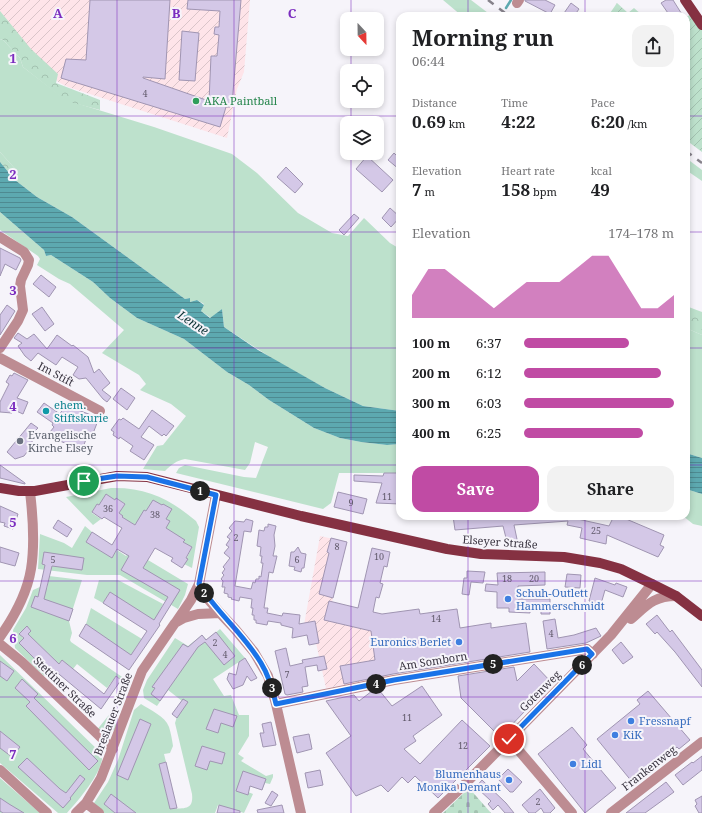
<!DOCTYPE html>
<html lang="en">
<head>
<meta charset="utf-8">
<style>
  body { margin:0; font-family:"Noto Serif",serif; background:#f2f2f2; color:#202124; height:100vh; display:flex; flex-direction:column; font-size:15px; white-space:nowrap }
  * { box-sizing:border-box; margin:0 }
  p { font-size:13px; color:#757577 }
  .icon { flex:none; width:22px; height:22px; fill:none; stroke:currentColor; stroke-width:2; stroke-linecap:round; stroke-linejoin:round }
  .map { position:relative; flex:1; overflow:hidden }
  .details { position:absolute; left:396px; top:12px; width:294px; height:508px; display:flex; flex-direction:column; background:#fff; border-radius:12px; box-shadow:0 2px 6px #0003 }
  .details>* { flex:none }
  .needle { width:26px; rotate:158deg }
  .tools { position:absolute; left:340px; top:12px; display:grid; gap:8px }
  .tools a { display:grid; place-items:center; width:44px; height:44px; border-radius:8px; background:#fff; box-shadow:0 2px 6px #0003; font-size:20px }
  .pin { position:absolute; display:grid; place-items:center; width:34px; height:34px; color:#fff; margin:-17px; border:2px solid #fff; border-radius:50%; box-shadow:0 1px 4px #0007 }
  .km { position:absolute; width:20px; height:20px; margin:-10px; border-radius:50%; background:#222; color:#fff; font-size:11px; line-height:20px; text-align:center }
  .round { display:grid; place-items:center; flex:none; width:42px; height:42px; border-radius:12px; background:#f2f2f2 }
  .headline { display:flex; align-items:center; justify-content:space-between; height:68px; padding:0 16px }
  h1 { font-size:22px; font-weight:700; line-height:30px }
  .figures { display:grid; grid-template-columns:repeat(3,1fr); gap:6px; height:68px; padding:4px 16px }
  .figures div { display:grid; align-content:center }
  .figures b { font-size:17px; font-weight:700 }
  .figures small { font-size:11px; font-weight:400 }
  .figures p { font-size:11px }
  .chart { height:112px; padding:8px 16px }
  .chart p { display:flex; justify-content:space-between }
  .chart svg { width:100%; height:72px; margin-top:4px; fill:#c04ba4; opacity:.7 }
  .action { display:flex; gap:8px; margin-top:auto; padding:8px 16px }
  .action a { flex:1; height:46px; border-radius:12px; background:#c04ba4; color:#fff; font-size:16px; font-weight:700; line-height:46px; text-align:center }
  .action a+a { background:#f2f2f2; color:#202124 }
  ul { padding:0 16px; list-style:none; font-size:13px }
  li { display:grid; grid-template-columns:64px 48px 1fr; align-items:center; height:30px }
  li i { height:10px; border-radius:5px; background:#c04ba4 }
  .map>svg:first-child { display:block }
  .industrial { fill:url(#industrial-furrows) }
  .green { fill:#bde1cc }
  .forest { fill:url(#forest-crowns) }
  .cemetery { fill:url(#cemetery-stones) }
  .garden { fill:url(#garden-furrows) }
  .water { fill:url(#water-rules) }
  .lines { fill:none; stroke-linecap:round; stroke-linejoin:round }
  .stream { stroke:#5da9b0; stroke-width:2.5 }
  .building { fill:#d4c8e7; stroke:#a095b2 }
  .minor { stroke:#bd8c92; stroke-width:10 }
  .major { stroke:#853142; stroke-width:10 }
  .rail { stroke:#86828b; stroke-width:2.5; stroke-dasharray:7 7; stroke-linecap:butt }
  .route-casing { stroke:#fff; stroke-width:8 }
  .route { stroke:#1a73e8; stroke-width:5 }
  .grid { fill:none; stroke:#7b2cbf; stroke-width:1; stroke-opacity:0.55 }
  .leisure-dot { fill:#2e9e5b; stroke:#f6f4fa; stroke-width:1.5 }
  .culture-dot { fill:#0f9aa8; stroke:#f6f4fa; stroke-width:1.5 }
  .worship-dot { fill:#6b7280; stroke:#f6f4fa; stroke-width:1.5 }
  .shop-dot { fill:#3f7fe0; stroke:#f6f4fa; stroke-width:1.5 }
  .labels { text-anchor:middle; stroke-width:4; stroke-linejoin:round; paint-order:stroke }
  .number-label { font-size:9px; fill:#60596a }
  .leisure-label { font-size:11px; fill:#27864d; stroke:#f6f4fa; text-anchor:start }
  .street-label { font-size:11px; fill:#393440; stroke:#f6f4fa }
  .culture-label { font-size:11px; fill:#0d838f; stroke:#f6f4fa; text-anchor:start }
  .worship-label { font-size:11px; fill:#5b616d; stroke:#f6f4fa; text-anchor:start }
  .shop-label { font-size:11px; fill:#366cbe; stroke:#f6f4fa; text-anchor:start }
  .water-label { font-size:12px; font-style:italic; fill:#0f3538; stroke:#f6f4fa }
  .grid-label { font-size:13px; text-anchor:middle; font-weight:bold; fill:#7b2cbf; stroke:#f6f4fa; stroke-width:4; stroke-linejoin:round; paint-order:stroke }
</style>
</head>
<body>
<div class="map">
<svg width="702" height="813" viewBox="0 0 702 813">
  <defs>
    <pattern id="industrial-furrows" width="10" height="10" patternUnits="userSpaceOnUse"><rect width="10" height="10" fill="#fee4e9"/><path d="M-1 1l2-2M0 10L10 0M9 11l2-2" fill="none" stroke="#dac4c9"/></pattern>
    <pattern id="forest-crowns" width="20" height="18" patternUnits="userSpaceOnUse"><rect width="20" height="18" fill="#bde1cc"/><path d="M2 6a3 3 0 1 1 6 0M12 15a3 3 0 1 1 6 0" fill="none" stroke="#a3c2b0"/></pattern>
    <pattern id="cemetery-stones" width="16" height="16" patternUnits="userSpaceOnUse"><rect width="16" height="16" fill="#bde1cc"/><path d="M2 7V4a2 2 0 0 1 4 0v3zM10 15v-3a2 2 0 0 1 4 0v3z" fill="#a3c2b0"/></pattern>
    <pattern id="garden-furrows" width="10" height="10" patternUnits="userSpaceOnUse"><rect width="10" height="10" fill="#bde1cc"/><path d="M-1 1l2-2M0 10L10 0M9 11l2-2" fill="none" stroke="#a3c2b0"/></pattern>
    <pattern id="water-rules" width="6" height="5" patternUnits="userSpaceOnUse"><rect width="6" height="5" fill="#5da9b0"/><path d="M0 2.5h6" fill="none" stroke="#4e8a91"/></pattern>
  </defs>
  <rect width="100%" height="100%" fill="#f6f4fa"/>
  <path class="industrial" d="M0,0H250L244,72L237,89L227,138L68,87L60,83L53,78L0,20Z
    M320,536L347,542L332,602L382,614L391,676L326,688L314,634L302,636Z"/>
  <path class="green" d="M443,0H471L492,16H462Z
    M0,39L3,40L20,58L23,67L66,100L154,127L232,154L257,173L298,213L332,233L348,236L364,218L390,243L400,249V411L363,406L325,388L276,361L224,327L222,309L211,318L201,311L204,304L197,300L190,302V298L185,299L72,217L37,197L15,180L18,172L0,152Z
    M686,158L702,170V181L686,170Z
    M0,212L44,250L46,256L51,255L93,282L110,298L137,318L184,339L227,372L249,385L269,400L314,428L340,438L361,442L387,445L400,444V473H339L331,503L323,509L176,473L179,468L185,465L244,477L256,478L268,447L255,442L250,463L245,470L185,459C176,461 172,464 165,471L143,469L157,446L163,445L186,416L171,404L140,390L146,384L139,375L102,353L124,330L70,284L59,279L37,265L40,259L38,256L0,230Z
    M686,328L702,335V458L686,453Z
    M111,488C146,487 170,499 196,521L199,527L192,568L184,564L192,547L183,542L157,538L130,522L126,527L119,513L125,504L116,498L115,500L99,505L97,504L92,513L101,519L93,525L66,497Z
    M686,489L702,494V526L693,524L683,516H686Z
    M85,526L92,532L86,542L112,557L117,550L126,556L132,548L149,558L148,560L188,584L185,595L178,609L120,575H87L38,569L40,534L64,543L72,548Z
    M49,576L82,580L69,621L72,633L70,640L71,642L128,681L127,683L116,676L107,688L77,664L73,669L62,660L59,664L28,634L31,631L27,627L19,633L49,672L44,676L15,648L13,630L26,608L33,590L40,587L47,589Z
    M99,580H118L163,604L157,616L156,622L110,592L103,603L94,598Z
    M91,608L142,639L134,650L139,654L136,659L86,624Z
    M220,629L245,658L213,679L224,696L231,695L239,715H249V736L238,754L244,758L241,761L266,776L273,774V777L270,784L265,783L262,790L250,786L248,792L253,794L244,813L218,805L215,813H102L94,807V803L108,782L118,760L134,710L141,704C150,710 165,716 169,727C171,733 172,740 173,746L170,753L164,754L166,762L159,764L170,809C182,807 194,812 192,794L175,723L182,701L168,690L157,706L144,698L143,690L147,680L175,638L188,646L202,635L207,640Z
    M0,655L102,754C105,770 77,802 67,813H58L0,763Z
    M117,705L110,725L118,723C113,735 107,735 96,731Z
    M0,778L40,813H0Z"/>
  <path class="forest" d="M0,11L31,49L58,74L56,83L100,100V110L66,101L23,67L20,58L3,40L0,39Z
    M0,152L18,172L15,180L0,162Z
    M686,306L702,312V335L686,328Z"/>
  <path class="cemetery" d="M469,788L491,813H443Z"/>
  <path class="garden" d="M617,3L628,13L634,8L643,16H608Z
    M693,13L702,25V152L686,140V17Z"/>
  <path class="water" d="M0,162L15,180L37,197L72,217L185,299L190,298V302L197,300L204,305L201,311L210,318L222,309L224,327L258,350L325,388L363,406L400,411V444L387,445L361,442L340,438L314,428L269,400L249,385L227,372L184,339L137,318L110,298L93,282L51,255L46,256L44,250L0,212Z
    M686,453L702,458V494L686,489Z"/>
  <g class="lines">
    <path class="stream" d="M506,8L511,0"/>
  </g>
  <path class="building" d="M90,0H170L165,79L143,77V78L209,101L211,56H217L219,35L214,34L215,27H219L220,11L187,9L188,0H241L232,103L230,107H226L220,127L61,78L66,59L86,60Z
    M525,0H545L555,5L550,14L525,1Z
    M666,0H673L683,16H670L661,3Z
    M571,3L579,9L574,16H562Z
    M182,31L199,33L195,81L179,80Z
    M394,153L400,159V170L388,160Z
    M367,156L393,180L382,192L356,169Z
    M286,167L303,184L295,193L277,177Z
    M390,208L400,217L391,227L382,218Z
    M354,214L359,218L344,235L339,230Z
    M0,248L20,258L21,260L16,270L5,264L0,276Z
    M41,275L56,287L49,297L33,284Z
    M7,305L15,311L0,335V315Z
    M42,307L54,324L45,331L32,314Z
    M18,333L27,339L34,334L47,349L57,335L72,346L73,345L88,357L94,373L99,369L110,383L102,390L111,397L107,402L103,399L86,378L79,379L73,375L78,367L62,357L56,365L38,353L31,361L25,356L18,346L22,343L14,338Z
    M14,373L28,380L17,398L28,402L23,414L12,409V413L0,412V402L9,384L6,382L10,375L12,376Z
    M121,388L135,398L127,410L113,399Z
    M44,403L60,414L64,407L67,409L71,403L79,409L78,410L99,418L92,436L88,434L82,450L55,439L56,437L50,432L54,427L52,425L53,423L37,412Z
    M152,410L174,426L166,436L164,434L162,436L149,426L141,437L154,445L144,460L130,451L133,446L120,437L119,439L113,435L114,432L111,430L119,419L121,420L123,418L139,429Z
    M31,423L38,428L33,433L37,436L28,446L30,448L24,456L15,459L7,452Z
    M0,465L25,483V484L0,478Z
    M384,473H400V504L376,503L382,483L354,481V475L383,476Z
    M338,492L367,499L363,514L334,507Z
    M106,494L115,500L116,498L125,504L119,513L123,516L122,517L135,525L144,510L146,511L153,500L162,505L163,504L172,509L166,519L170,521L166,528L185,540L183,542L192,547L186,558L188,559L182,568L171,561L173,558L155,548L143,568L180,590L159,624L160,625L129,670L79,636L86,624L131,655L147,631L103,603L110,592L154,620L168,597L121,570L129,556L117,549L112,558L86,542L92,532L112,545L122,528L104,517L102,519L92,512L97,504L99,505Z
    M0,506L18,514L13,529L4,526L5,523L0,522Z
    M453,516H573V518L609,526L614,516H619L664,535L660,545L664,547L658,557L607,535L606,544L580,538L582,528L567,525L568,521L514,525L518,544L508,546L503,526L455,530Z
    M246,519L253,521L251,532L244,531L235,586L251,589L253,582L255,583L256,579H259V576L261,577L263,563H261L262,556H260L261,547L257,546L259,530L264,531L265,527H268V524L276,526L274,535L275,546L273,556H277L273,573L269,572L264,608H268L267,613L282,616L283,613L300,615L299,624L315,621L319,643L309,645L307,635L292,638L293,628L281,625V623L268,621L267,625L256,623V620H254V615H252L253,608H251L252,599L240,597L239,601L231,599L232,598L228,597V594L224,593L225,587H222L223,581L221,579L224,575L222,573L225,569L223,567L230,558L224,553L229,547L226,545L230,539L227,537L232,531L229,528L235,521L244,522Z
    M58,520L72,529L67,537L53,528Z
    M331,538L347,542L333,598L319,594L329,553L327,552Z
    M0,547L19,553L15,566L0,562Z
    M298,547L301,553L306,554L304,568H302L301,572L294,570L295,567L289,566L291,552H294Z
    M372,548L390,552L387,567L384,566L380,583L383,584L379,598L376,597L373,612L382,614L419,609L420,614L457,609L460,628L491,623V628L526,623L530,652L393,674L344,684L340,666L375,660L371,631L324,620L329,601L358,608Z
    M44,552L84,558L82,570L52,566L44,599L73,609L69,621L31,607L35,596L38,597L45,565L42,564Z
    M467,571L485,572L483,583L471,582L469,595L462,594L464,578H467Z
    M545,572V585L518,586V599H550V614H541V609H530V613L509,612V608H497V592L485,591L486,584L498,585L497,573Z
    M567,574L581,575L580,588L565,587Z
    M595,578L615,585L616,583L627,587L623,597L605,590L601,604L589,601Z
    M657,615L670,632L672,630L702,670V687L675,652L657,632L655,634L646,624Z
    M555,619L558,638L574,635L596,628L601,636L586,643L547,649L543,621Z
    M27,626L31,631L28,634L59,664L62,660L104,694L116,676L121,680L101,709L54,670L50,674L19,643L24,638L19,634Z
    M216,632L235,656L224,665L205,642L198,647L160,701L151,694L155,688L152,687L183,644L188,647L202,635L206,640Z
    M621,642L633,657L623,664L612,650Z
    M286,648L290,666L303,663L302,660L324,656L327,669L318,671L317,665L305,667L308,686L302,687L303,692L287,695L285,694L275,651Z
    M245,658L257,678L251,681L247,676L243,685L233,689L227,679L229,673L236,675L239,662Z
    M0,661L14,671L7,681L0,676Z
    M534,664L552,683L500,737L461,698L458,676L514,667L517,681Z
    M22,679L38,694L34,698L98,761L89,770L26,706L30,702L15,688Z
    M422,686L442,715L413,736L416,741L404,749L420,764L462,720L490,746L438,798L415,776L408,783L402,777L388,792L381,785L356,796L326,753L351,736L326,701L354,695L359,701L372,691L379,690L392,706Z
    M648,691L690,740L679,749L677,747L633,783L597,739L640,704L637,700Z
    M183,699L188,702L177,718L172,714Z
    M214,709L237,716L233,727L221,723L218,733L206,729Z
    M140,719L151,724L128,780L117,775Z
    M271,722L276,745L263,747L260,733H264L262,724Z
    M572,727L587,745L583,749L616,788L585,813L538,754Z
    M0,731L20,747L12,757L0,748Z
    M309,734L312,749L297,753L293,737Z
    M202,746L225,753L222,764L210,761L207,770L195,766Z
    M702,756V770L683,785L675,775L692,762L693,763Z
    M27,758L60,789L66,793L80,775L85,779L70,798L71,799L63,808L18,767Z
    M166,762L177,808L170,809L159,764Z
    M508,769L522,782L513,792H510L498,779Z
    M320,770L323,785L308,788L305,773Z
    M243,771L266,779L262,790L250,786L248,795L236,791Z
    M482,780L506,803L514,813H505L498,805L493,810L488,804L491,801L476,787Z
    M666,782L674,792L645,813H626Z
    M540,789L555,808L550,813H544L541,808L535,813H529L522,805Z
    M272,791L278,795L271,806L265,803Z
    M111,794L136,813H115L104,804Z
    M702,796V813H699L695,806L697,804L695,800Z
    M0,798L9,804L24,813H3L0,811Z
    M219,805L240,811V813H217Z
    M282,805L284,813H258L257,810Z"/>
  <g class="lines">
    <path class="minor" d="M517,3L519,0
      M0,237L24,252L29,260L28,265L21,280L20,286L23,310L18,321L0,348
      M0,358L100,411
      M216,495L199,584L208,599L220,613L235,629L254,652L268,676L276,704L301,813
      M631,619C647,605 654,596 676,596
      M176,622L191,600L199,584
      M0,637C14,617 27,594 31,569C35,544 33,517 30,492
      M0,644L22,662L113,749
      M276,704L394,680L587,649L593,654
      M509,739L572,813
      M0,770L47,813
      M86,803L99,813
      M76,813L86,803L101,778L142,671L175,623L184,618L198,614L220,613
      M434,813L463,786L611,635L652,584
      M611,813L702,742"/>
    <path class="major" d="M685,0L702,25
      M0,488L19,491H35L117,476L147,477L301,516L447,549L481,554L564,557L600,563L621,569L652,584L676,596L702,616"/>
    <path class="rail" d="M488,0L509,16
      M686,151L702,163"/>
  </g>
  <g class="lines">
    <g class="route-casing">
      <path id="route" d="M84,481L117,476L147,477L216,495L199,584C217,613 244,634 261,663C269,676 273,690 276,704L394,680L587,649L592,654L509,739"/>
    </g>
    <use href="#route" class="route"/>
  </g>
  <path class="grid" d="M117,0V813M234,0V813M351,0V19M468,0V16M585,0V16M351,49V71M351,101V123M0,116H400M686,116H702M351,153V813M0,232H400M686,232H702M0,348H400M686,348H702M0,465H400M686,465H702M468,516V813M585,516V813M0,581H702M0,697H702"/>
  <circle class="leisure-dot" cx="196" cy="101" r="4"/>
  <circle class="culture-dot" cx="46" cy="411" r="4"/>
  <circle class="worship-dot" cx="20" cy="441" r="4"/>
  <g class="shop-dot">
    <circle cx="508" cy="599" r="4"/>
    <circle cx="459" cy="642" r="4"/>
    <circle cx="631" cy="721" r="4"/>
    <circle cx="615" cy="735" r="4"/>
    <circle cx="573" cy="764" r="4"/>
    <circle cx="509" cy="780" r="4"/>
  </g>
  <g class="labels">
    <g class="number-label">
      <text x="145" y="97">4</text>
      <text x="387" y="500">11</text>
      <text x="351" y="506">9</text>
      <text x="108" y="512">36</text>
      <text x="155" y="518">38</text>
      <text x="596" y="534">25</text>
      <text x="236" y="541">2</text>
      <text x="337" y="550">8</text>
      <text x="379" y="560">10</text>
      <text x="53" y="563">5</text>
      <text x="297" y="563">6</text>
      <text x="507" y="582">18</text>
      <text x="534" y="582">20</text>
      <text x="436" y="622">14</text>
      <text x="551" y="637">4</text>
      <text x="215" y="646">2</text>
      <text x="225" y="658">4</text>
      <text x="287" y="678">7</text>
      <text x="407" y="721">11</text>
      <text x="463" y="749">12</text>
      <text x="538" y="805">2</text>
    </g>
    <g class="leisure-label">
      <text x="204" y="105">AKA Paintball</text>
    </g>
    <g class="street-label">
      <text transform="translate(56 374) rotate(28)" y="4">Im Stift</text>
      <text transform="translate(500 542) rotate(4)" y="4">Elseyer Straße</text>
      <text transform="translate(433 661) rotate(-9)" y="4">Am Somborn</text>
      <text transform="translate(65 687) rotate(44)" y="4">Stettiner Straße</text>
      <text transform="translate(540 691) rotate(-45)" y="4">Gotenweg</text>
      <text transform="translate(113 714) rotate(-69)" y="4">Breslauer Straße</text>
      <text transform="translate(649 768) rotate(-38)" y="4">Frankenweg</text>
    </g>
    <g class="culture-label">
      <text x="54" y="409">ehem.<tspan x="54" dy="13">Stiftskurie</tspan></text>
    </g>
    <g class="worship-label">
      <text x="28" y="439">Evangelische<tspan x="28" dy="13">Kirche Elsey</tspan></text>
    </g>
    <g class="shop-label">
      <text x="516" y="597">Schuh-Outlett<tspan x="516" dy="13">Hammerschmidt</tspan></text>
      <text x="451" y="646" text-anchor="end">Euronics Berlet</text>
      <text x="639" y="725">Fressnapf</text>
      <text x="623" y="739">KiK</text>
      <text x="581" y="768">Lidl</text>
      <text x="501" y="778" text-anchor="end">Blumenhaus<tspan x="501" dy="13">Monika Demant</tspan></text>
    </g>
    <g class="water-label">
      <text transform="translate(193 323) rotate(33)" y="4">Lenne</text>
    </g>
  </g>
  <g class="grid-label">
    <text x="58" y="18">A</text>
    <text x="176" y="18">B</text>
    <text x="292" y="18">C</text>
    <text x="13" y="63">1</text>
    <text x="13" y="179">2</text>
    <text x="13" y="295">3</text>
    <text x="13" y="411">4</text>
    <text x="13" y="527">5</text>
    <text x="13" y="643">6</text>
    <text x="13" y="759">7</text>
  </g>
</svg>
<div class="tools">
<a><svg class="needle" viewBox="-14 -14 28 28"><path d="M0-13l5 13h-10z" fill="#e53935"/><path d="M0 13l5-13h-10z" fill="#757577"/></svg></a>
<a><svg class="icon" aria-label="locate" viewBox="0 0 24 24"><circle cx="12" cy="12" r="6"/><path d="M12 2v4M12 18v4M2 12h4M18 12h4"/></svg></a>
<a><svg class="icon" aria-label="layers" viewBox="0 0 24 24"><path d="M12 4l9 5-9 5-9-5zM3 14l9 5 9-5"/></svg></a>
</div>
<div class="pin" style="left:84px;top:481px;background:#1e9e55"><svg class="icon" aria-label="arrive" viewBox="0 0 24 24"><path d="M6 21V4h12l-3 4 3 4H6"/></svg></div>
<div class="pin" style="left:509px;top:739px;background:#d93025"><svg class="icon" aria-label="check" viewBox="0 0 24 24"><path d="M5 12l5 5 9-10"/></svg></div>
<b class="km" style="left:200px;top:491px">1</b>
<b class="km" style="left:204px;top:593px">2</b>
<b class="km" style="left:272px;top:688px">3</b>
<b class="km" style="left:376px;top:684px">4</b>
<b class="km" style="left:493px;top:664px">5</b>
<b class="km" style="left:582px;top:665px">6</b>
<section class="details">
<div class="headline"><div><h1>Morning run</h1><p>06:44</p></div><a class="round"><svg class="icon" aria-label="share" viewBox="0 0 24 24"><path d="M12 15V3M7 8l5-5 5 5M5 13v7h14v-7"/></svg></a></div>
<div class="figures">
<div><p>Distance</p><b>0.69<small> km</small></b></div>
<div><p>Time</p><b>4:22</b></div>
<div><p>Pace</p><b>6:20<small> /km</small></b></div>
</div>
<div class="figures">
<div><p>Elevation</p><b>7<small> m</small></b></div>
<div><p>Heart rate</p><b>158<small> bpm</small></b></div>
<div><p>kcal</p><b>49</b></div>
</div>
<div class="chart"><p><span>Elevation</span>174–178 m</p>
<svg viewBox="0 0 160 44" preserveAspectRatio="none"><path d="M0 44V30L10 14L20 14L30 22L40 30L50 38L60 30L70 22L80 22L90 22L100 14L110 6L120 6L130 22L140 38L150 38L160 30V44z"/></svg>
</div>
<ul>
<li><b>100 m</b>6:37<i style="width:70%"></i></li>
<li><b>200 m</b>6:12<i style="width:91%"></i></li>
<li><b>300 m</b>6:03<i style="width:100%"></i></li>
<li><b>400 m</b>6:25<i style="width:79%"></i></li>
</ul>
<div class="action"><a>Save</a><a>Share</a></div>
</section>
</div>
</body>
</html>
